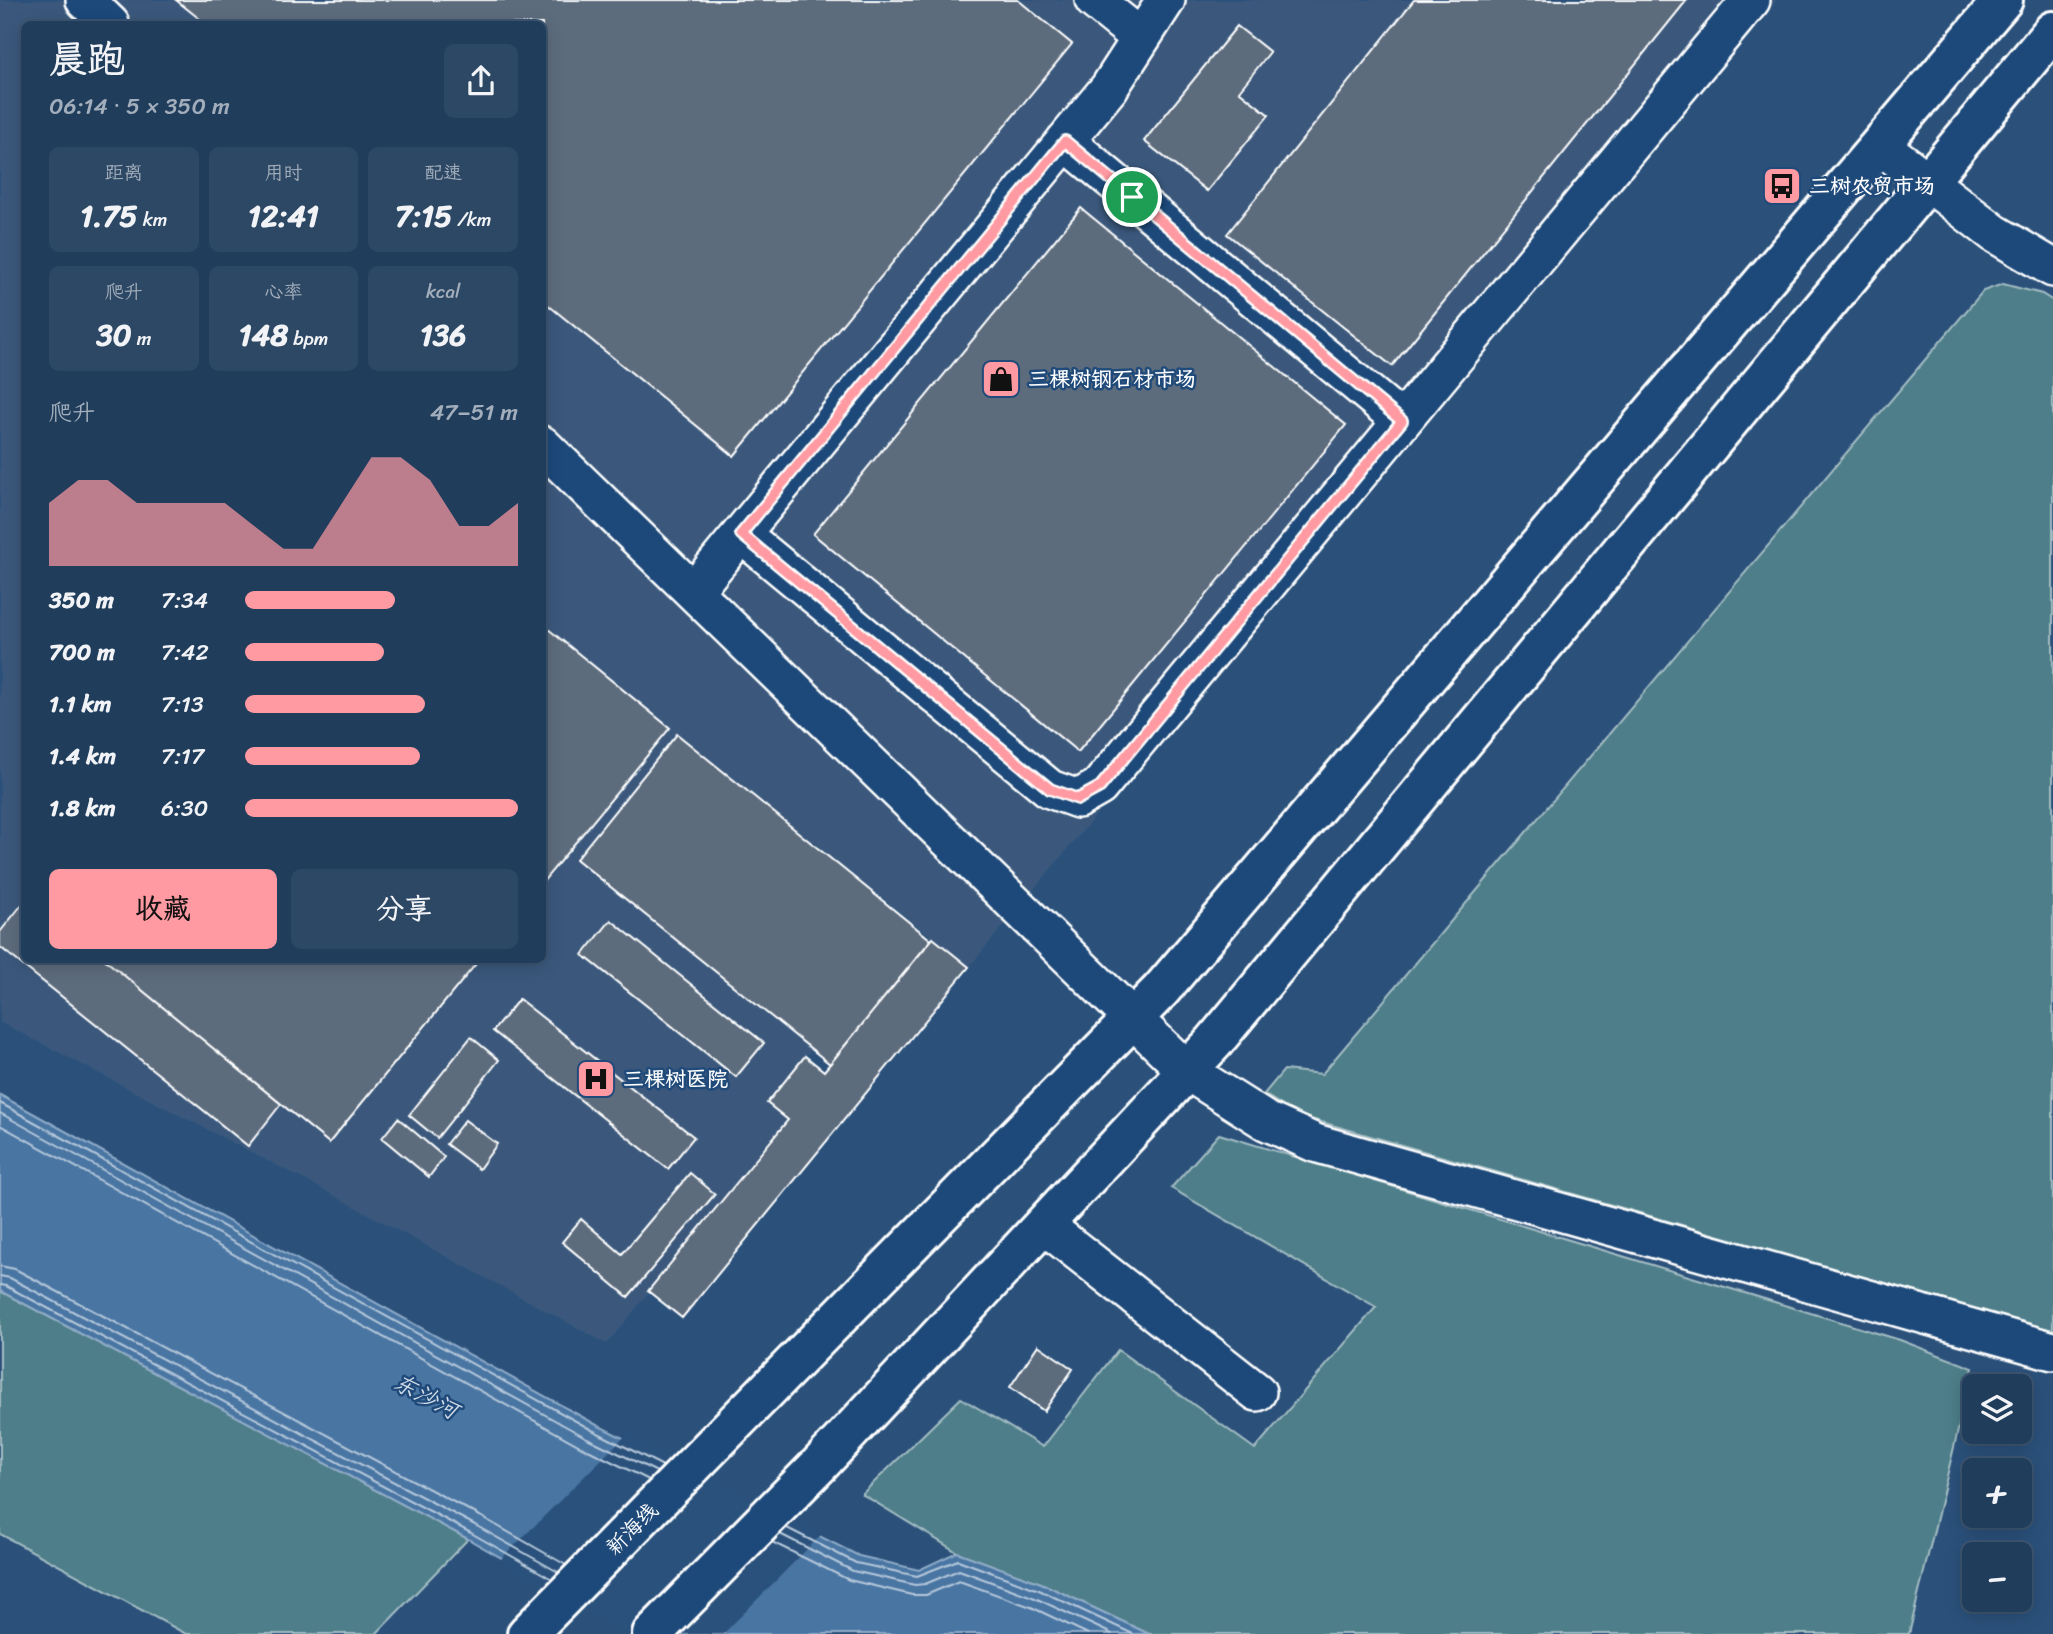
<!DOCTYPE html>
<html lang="zh">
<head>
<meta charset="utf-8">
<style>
  body { margin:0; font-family:Sriracha,"LXGW WenKai TC",sans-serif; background:#2d4865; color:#f1f3f6; height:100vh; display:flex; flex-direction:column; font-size:26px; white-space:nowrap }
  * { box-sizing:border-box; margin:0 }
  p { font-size:23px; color:#a2aebb }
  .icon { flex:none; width:38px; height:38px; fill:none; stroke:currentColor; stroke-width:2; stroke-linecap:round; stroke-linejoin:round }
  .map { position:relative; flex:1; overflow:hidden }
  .drawer { position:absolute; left:21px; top:21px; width:525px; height:942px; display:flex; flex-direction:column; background:#203d5c; border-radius:10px; box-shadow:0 4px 18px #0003,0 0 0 2px #3d5672 }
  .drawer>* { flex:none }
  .tools { position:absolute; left:1962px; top:1374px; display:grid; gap:14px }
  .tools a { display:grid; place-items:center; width:70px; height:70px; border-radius:10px; background:#203d5c; box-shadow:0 4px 18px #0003,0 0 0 2px #3d5672; font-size:35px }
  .pin { position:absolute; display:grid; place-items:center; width:60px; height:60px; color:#fff; margin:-30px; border:4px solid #fff; border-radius:50%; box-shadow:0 2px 7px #0007 }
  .round { display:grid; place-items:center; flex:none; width:74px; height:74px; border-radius:10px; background:#2d4865 }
  .summary { display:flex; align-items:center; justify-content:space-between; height:119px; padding:0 28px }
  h1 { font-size:38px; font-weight:700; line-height:52px }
  .metrics { display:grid; grid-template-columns:repeat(3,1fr); gap:10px; height:119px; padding:7px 28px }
  .metrics div { display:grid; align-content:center; border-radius:10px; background:#2d4865; text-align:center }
  .metrics b { font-size:30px; font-weight:700 }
  .metrics small { font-size:19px; font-weight:400 }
  .metrics p { font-size:19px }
  .chart { height:196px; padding:14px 28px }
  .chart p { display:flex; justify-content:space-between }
  .chart svg { width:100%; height:126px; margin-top:7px; fill:#ff9aa2; opacity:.7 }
  .primary-button { display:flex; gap:14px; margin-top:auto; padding:14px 28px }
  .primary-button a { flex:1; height:80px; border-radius:10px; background:#ff9aa2; color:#111; font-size:28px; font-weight:700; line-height:80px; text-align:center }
  .primary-button a+a { background:#2d4865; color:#f1f3f6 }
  ul { padding:0 28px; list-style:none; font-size:23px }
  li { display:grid; grid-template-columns:112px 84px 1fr; align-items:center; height:52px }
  li i { height:18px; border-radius:9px; background:#ff9aa2 }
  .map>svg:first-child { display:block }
  .built { fill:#3a597c; fill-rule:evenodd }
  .green { fill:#4d7e89; stroke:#a6bec4; stroke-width:2 }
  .water { fill:#4875a3; stroke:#91acc8; stroke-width:2 }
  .pier { fill:#2b517b }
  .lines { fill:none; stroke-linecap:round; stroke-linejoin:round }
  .shore { stroke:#b6c8da; stroke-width:2 }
  .building { fill:#5d6c7d; stroke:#fff; stroke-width:2 }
  .minor-casing { stroke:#fff; stroke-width:42 }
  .highway-casing { stroke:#fff; stroke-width:44 }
  .minor { stroke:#1f4a7a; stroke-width:37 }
  .highway { stroke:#1f4a7a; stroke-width:38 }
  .route-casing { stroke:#fff; stroke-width:14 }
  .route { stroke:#ff9aa2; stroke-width:9 }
  .labels { text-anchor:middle; stroke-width:5; stroke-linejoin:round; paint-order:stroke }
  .poi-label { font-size:21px; font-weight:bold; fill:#fff; stroke:#1f4a7a; text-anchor:start }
  .street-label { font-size:21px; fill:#fff; stroke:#1f4a7a }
  .water-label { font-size:23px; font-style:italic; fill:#d1dce8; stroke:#1f4a7a }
</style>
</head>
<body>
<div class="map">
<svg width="2053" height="1634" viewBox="0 0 2053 1634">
  <rect width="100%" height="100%" fill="#2b517b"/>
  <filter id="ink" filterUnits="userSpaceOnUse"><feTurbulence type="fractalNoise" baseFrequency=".0143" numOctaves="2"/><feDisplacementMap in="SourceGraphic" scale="14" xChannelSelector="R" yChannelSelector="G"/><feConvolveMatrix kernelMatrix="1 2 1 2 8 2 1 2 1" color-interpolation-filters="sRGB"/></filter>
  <g filter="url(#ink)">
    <path class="built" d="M0,0H1777L969,967L675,734L578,860L813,1047L767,1103L788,1120L607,1344L322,1189L0,1022ZM24,24H542V959H24Z"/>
    <path class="green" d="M2003,284L2042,294L2053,301V1331L1297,1115L1264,1094L1284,1070L1322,1074L1983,291Z
      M1219,1134L1900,1340L1973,1368L1909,1634H1149L1041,1583L957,1552L862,1494L961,1398L1043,1447L1118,1350L1255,1449L1376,1307L1171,1188Z
      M0,1291L468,1539L376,1634H186L0,1534Z"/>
    <path class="water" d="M0,1095L595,1424L859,1556L919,1570L957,1552L1041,1583L1149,1634H635L468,1539L0,1291Z"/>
    <path class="pier" d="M626,1435L822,1534L723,1634H628L499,1561Z"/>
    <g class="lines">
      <path class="shore" d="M0,1103L592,1430L663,1466
        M0,1113L587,1438L657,1472
        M0,1125L582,1447L649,1480
        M0,1266L15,1269L480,1516L566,1565
        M0,1276L10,1278L475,1525L558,1572
        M0,1285L6,1286L471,1533L552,1579
        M787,1528L856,1563L917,1576L958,1560L1039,1590L1133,1634
        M780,1534L853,1571L915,1585L925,1584L959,1570L1035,1598L1112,1634
        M772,1542L849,1580L912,1595H926L959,1581L1031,1607L1088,1634"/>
    </g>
    <path class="building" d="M176,0H1018L1072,44L734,456L542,300V24H206Z
      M1414,0H1687L1392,366L1227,234Z
      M1237,26L1270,52L1239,91L1269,115L1207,191L1144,141Z
      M1081,208L1346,425L1078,752L813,534Z
      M542,624L670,728L542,883Z
      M677,734L931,940L830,1064L576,859Z
      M24,902V959H104L281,1104L248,1146L0,947V932Z
      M611,920L764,1043L736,1077L583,955Z
      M933,938L969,967L682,1318L648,1291L788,1120L767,1103L805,1056L824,1071Z
      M104,959H480L329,1143Z
      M519,999L694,1137L668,1169L493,1031Z
      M471,1037L499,1060L437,1138L409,1115Z
      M398,1118L444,1157L429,1177L382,1138Z
      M465,1120L497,1144L479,1169L446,1144Z
      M690,1173L715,1194L628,1297L562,1242L581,1219L622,1254Z
      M1038,1345L1073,1369L1044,1411L1010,1387Z"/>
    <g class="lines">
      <g class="minor-casing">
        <path id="minor" d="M85,0L110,24
          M1094,0L1141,38
          M1065,141L1402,421
          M1880,145L1994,233L2053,268
          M542,445L1187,1071L1266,1121L1315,1143L2053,1351
          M741,534L1050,789L1078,799L1099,787L1751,0
          M694,591L1109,88L1166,0
          M1044,1225L1257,1392"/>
      </g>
      <g class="highway-casing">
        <path id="highway" d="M527,1634L1161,990L2003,0
          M652,1634L819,1465L1214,1042L2053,31"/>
      </g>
      <use href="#minor" class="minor"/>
      <use href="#highway" class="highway"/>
    </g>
  </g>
  <g class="lines" filter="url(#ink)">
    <g class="route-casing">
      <path id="route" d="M1065,141L1402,421L1100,787L1078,799L1050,789L741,534Z"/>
    </g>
    <use href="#route" class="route"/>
  </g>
  <defs>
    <g id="bus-square" transform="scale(2.0125)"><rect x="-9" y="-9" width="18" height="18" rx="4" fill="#ff9aa2" stroke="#1f4a7a"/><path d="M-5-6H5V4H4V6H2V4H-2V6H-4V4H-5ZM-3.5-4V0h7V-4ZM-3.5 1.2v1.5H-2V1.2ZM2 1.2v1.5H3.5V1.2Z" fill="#111"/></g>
    <g id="shop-square" transform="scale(2.0125)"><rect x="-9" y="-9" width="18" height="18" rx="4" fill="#ff9aa2" stroke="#1f4a7a"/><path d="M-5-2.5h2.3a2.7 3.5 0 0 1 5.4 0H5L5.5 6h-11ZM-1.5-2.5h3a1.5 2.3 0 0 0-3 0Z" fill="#111"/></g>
    <g id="hospital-square" transform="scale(2.0125)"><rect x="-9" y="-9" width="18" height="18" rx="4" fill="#ff9aa2" stroke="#1f4a7a"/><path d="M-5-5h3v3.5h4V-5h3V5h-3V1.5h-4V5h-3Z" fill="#111"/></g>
  </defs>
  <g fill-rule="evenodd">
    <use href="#bus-square" x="1782" y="186"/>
    <use href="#shop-square" x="1001" y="379"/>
    <use href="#hospital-square" x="596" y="1079"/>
  </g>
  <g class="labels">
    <g class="poi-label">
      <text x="1809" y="193">三树农贸市场</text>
      <text x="1028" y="386">三棵树钢石材市场</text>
      <text x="623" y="1086">三棵树医院</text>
    </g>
    <g class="street-label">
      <text transform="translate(632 1529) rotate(-45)" y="7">新海线</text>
    </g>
    <g class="water-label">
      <text transform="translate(426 1396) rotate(28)" y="8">东沙河</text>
    </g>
  </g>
</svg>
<div class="tools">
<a><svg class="icon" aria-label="layers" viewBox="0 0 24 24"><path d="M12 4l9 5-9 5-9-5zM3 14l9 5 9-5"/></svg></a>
<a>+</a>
<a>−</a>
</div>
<div class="pin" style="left:1132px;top:197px;background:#1e9e55"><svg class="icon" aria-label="arrive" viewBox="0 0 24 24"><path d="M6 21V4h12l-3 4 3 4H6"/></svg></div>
<section class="drawer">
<div class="summary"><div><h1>晨跑</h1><p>06:14 · 5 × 350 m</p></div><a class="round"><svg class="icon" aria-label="share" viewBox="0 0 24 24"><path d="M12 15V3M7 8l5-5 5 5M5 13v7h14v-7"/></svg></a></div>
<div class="metrics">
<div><p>距离</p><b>1.75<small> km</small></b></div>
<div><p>用时</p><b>12:41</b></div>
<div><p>配速</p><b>7:15<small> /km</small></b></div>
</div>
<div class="metrics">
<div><p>爬升</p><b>30<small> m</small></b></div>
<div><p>心率</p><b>148<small> bpm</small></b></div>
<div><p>kcal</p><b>136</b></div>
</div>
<div class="chart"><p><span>爬升</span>47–51 m</p>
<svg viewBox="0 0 160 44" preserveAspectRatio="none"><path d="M0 44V22L10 14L20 14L30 22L40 22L50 22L60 22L70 30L80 38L90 38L100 22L110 6L120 6L130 14L140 30L150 30L160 22V44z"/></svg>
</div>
<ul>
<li><b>350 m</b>7:34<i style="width:55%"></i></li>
<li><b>700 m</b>7:42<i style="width:51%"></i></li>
<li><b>1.1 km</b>7:13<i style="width:66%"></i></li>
<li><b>1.4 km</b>7:17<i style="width:64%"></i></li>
<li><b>1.8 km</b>6:30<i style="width:100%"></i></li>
</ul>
<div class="primary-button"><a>收藏</a><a>分享</a></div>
</section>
</div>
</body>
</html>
